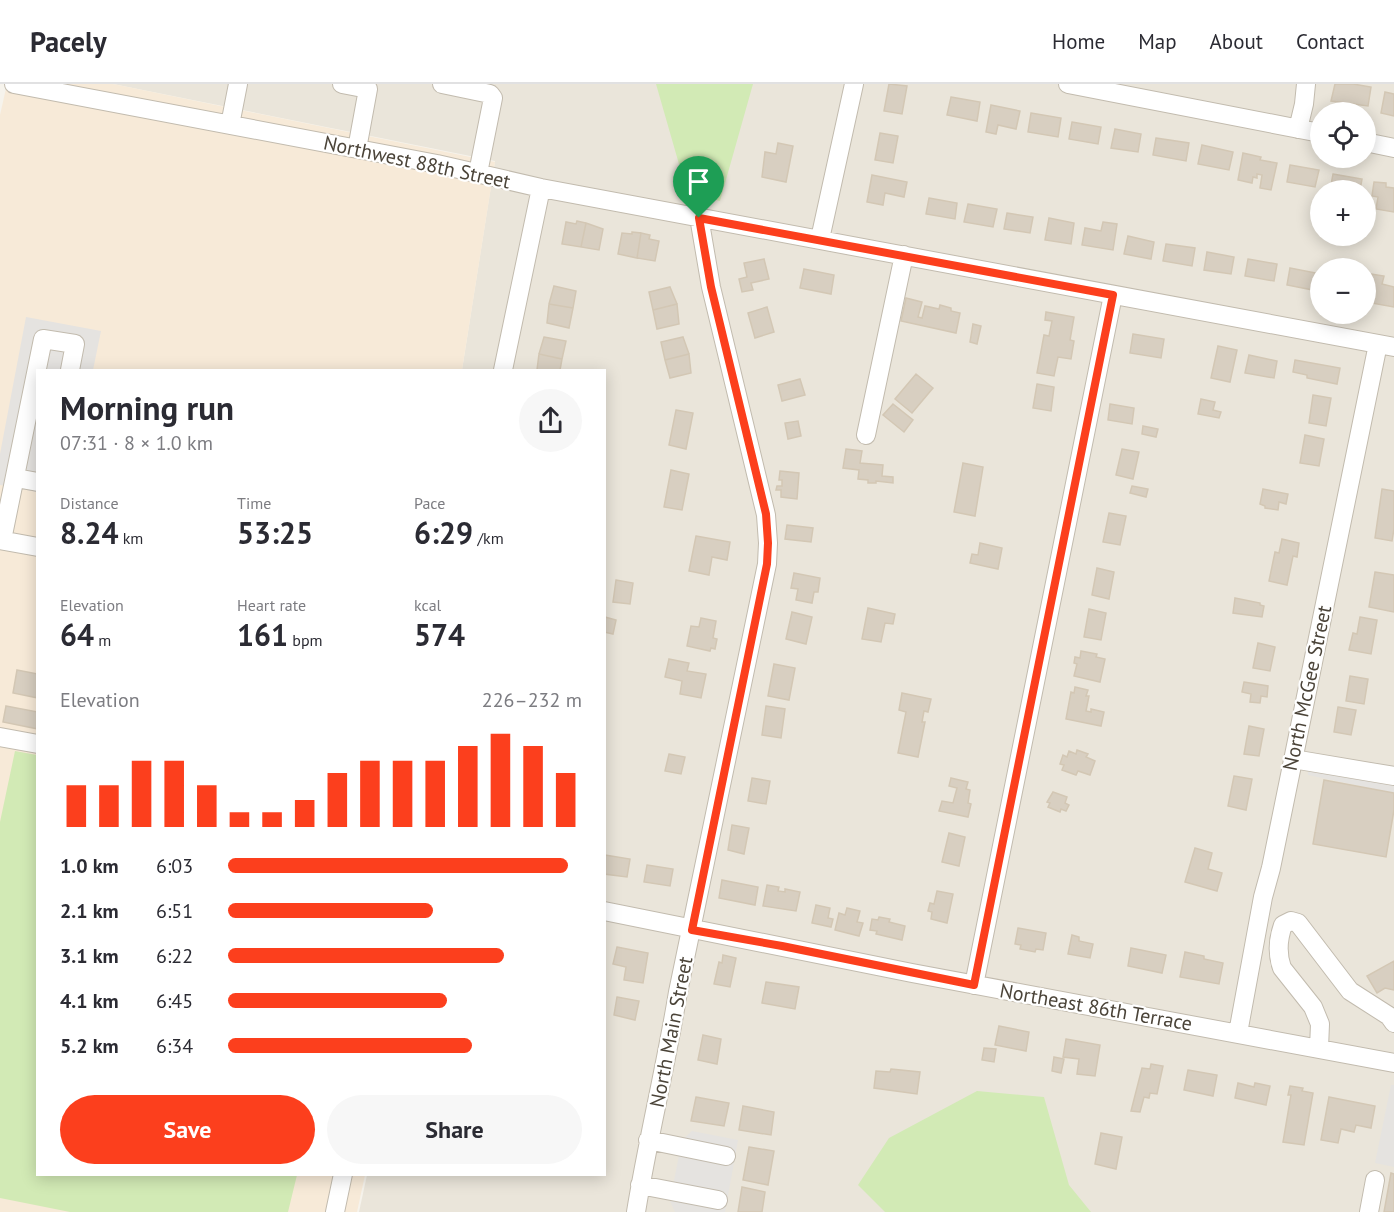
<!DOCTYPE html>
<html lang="en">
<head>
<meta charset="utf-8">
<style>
  body { margin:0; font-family:"PT Sans",sans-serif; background:#f7f7f7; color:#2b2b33; height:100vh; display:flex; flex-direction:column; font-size:22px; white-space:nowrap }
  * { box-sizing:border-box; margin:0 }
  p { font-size:20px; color:#7c7c81 }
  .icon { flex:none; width:33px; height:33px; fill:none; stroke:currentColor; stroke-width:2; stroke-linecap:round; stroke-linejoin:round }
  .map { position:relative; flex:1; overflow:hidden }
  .panel { position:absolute; left:36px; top:285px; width:570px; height:807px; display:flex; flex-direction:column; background:#fff; border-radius:0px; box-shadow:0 3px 15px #0003 }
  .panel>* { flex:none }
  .fabs { position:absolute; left:1310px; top:18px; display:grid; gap:12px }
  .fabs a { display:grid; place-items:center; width:66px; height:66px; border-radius:50%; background:#fff; box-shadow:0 3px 15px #0003; font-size:30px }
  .pin { position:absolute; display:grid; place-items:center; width:51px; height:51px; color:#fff; margin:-62px -26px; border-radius:50% 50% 50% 0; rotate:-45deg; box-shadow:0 0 6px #0007 }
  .pin .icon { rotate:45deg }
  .round { display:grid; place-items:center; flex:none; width:63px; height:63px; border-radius:32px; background:#f7f7f7 }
  .head { display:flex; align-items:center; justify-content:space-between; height:102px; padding:0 24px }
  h1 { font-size:33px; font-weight:600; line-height:45px }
  .stats { display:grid; grid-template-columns:repeat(3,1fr); gap:9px; height:102px; padding:6px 24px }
  .stats div { display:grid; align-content:center }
  .stats b { font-size:30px; font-weight:600 }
  .stats small { font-size:16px; font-weight:400 }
  .stats p { font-size:16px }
  .chart { height:168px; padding:12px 24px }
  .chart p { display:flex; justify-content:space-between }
  .chart svg { width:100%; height:108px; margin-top:6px; stroke:#fc3f1d; stroke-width:6 }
  .button { display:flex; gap:12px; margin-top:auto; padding:12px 24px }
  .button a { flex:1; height:69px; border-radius:36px; background:#fc3f1d; color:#fff; font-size:24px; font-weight:600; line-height:69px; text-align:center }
  .button a+a { background:#f7f7f7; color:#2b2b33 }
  ul { padding:0 24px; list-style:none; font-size:20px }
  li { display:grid; grid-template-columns:96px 72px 1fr; align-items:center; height:45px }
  li i { height:15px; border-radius:8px; background:#fc3f1d }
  header { display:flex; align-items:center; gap:36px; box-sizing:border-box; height:84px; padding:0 30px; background:#fff; border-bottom:2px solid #e1e1e2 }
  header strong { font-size:28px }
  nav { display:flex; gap:33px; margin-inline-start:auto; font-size:21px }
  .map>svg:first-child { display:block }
  .residential { fill:#eae5da; fill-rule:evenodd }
  .commercial { fill:#f7ead8 }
  .green { fill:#d2eab5 }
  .parking { fill:#e5e3e0 }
  .building { fill:#d8cfc1; stroke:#d3c7b4; stroke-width:1.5 }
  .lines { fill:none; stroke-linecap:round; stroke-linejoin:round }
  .minor-casing { stroke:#c2bbae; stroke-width:20 }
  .minor { stroke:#fff; stroke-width:18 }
  .route-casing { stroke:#fff; stroke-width:12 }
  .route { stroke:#fc3f1d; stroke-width:8 }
  .labels { text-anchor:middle; stroke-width:4.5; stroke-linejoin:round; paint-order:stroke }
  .street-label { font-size:20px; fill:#4b4439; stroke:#fff }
</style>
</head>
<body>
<header>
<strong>Pacely</strong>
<nav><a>Home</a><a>Map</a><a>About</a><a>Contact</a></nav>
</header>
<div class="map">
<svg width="1394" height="1128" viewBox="0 0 1394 1128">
  <rect width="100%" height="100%" fill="#f6f3ec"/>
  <path class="residential" d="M113,0H1394V1128H359L367,1091L604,1090V286H462L495,77ZM1320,28H1365V74H1320ZM1320,106H1365V152H1320ZM1320,184H1365V230H1320Z"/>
  <path class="commercial" d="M7,0H113L495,78L462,286H38V1090L365,1091L357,1128H0V31Z"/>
  <path class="green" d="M656,0H753L720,117L687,108Z
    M15,667L37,671L38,1090L297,1091L288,1128H70L0,1114V738Z
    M977,1007L1044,1013L1069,1101L1091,1128H885L858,1101L889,1054Z"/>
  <path class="parking" d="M26,233L101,247L93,286H38L37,408L0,401V370Z
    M1307,669L1394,682V709L1308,691Z
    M1391,1001H1394V1083L1375,1079Z
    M692,1047L738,1056L725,1128H675L670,1117L682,1056Z"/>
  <path class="building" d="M889,0L907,2L902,30L884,27Z
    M1335,0H1353L1371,3L1368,22L1331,17Z
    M1385,8L1394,10V32L1381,29Z
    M951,13L980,18L977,37L947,31Z
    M991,21L1020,27L1016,45L998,41L996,50L986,48Z
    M1031,29L1061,34L1058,53L1028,48Z
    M1072,38L1101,43L1098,60L1069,55Z
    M1115,45L1141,50L1138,68L1111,64Z
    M880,49L898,52L893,79L875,76Z
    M1156,54L1189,59L1186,77L1153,71Z
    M778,59L793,62L786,98L762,93L765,68L776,70Z
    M1202,61L1233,68L1229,86L1198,80Z
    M1243,69L1261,73L1260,76L1277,79L1271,106L1260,104L1262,91L1257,90V94L1253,93L1252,99L1238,96Z
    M1290,81L1319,86L1315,103L1287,98Z
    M1333,90L1362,95L1360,106H1330Z
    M872,91L907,98L904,113L885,109L883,121L867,118Z
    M1374,98L1386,99V103L1394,104V128L1376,125L1378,113L1372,112Z
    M929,114L957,119L955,135L926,130Z
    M968,120L997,125L993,143L964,138Z
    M1007,129L1033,133L1030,149L1004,145Z
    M1049,134L1074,139L1071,160L1045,156Z
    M577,137L586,139L581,163L562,160L566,138L576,140Z
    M1103,138L1117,140L1113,166L1082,161L1085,144L1101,147Z
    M586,139L603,145L599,166L581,163Z
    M632,148L641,149L637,174L618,170L622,149L632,150Z
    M641,149L650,151L649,155L659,157L655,177L637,174Z
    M1128,152L1154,158L1151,175L1124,170Z
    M1166,160L1195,164L1192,182L1163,177Z
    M1207,168L1234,173L1231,190L1204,186Z
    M764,175L769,195L751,199L753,206L742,208L739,195L747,193L744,179Z
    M1248,175L1277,180L1274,197L1245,192Z
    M1290,184L1316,189L1313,206L1287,201Z
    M804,185L834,191L831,210L800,204Z
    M1371,190L1384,192L1382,200L1394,203V223L1366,218Z
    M554,202L576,207L573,224L549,220Z
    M670,203L677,220L653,226L649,208Z
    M906,214L922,218L918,233L922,234L925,222L939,225L940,221L951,224V227L960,229L956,249L901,237Z
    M549,220L573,224L569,244L547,239Z
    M677,220L679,240L657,245L653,226Z
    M767,223L774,248L755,254L748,229Z
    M1046,228L1074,233L1070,256L1074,257L1071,275L1058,273L1054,292L1037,289L1044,251L1049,252L1052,237L1045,236Z
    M973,240L981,242L977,260L970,258Z
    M1133,250L1164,255L1161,274L1130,269Z
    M544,253L566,257L562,275L539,270Z
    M683,253L689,270L665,276L661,258Z
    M1218,262L1237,266L1230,298L1211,294Z
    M539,270L562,275L560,286H537Z
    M689,270L691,289L670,294L665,276Z
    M1249,271L1277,277L1274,294L1245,289Z
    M1295,276L1340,284L1337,300L1307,294V291L1293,288Z
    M916,290L933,304L912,329L895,315Z
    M800,295L805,311L782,317L778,301Z
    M1037,300L1054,303L1051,327L1033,324Z
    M1313,311L1331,314L1326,342L1309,339Z
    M1201,315L1215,318L1213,326L1221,328L1219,334L1198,330Z
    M893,320L913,336L904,348L883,331Z
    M1110,320L1134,324L1132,340L1108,336Z
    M676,326L693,329L686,365L669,361Z
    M798,337L801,352L788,355L785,339Z
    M1143,342L1158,345L1156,353L1142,350Z
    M1305,351L1324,355L1319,382L1300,379Z
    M846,365L862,367L860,379L883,381L882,392L893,393V399L876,397V399H868V396L858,395L859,386L843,384Z
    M1122,365L1139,368L1133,395L1116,391Z
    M963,379L983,383L975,432L954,428Z
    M671,386L689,390L682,426L664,423Z
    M780,387L799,389L797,415L781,413V406H776L777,402H782V396H779Z
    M1132,402L1148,405L1146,413L1130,409Z
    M1263,405L1288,410L1286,420L1279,418L1278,426L1265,424V422L1260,420Z
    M1382,405L1394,407V445L1392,457L1375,454Z
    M1109,429L1126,432L1120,461L1103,458Z
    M787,441L813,444L811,458L785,455Z
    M696,452L730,458L727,476L712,473L709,491L689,487Z
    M1282,455L1299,459L1297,473L1293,472L1287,501L1269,497L1275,468L1279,469Z
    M980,459L1002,464L998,485L970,479L972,470L978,471Z
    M1097,484L1114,488L1109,515L1092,511Z
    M1375,488L1394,491V528L1369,523Z
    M794,489L820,494L818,508H814L812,519L796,516L798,505L791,504Z
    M616,496L633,499L630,520L613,518Z
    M1235,514L1260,519V521L1264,522L1262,533L1233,529Z
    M868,524L895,530L893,540L885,539L881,558L862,555Z
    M1089,525L1106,529L1101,556L1084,553Z
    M792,528L812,533L806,560L786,555Z
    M605,533L616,536L613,550L604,548Z
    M1360,533L1377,536L1371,570L1349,566L1353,549L1357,550Z
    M701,534L716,537L713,554L717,555L715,565L711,564L710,567L687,562L691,542L699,543Z
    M1258,559L1275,563L1270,587L1253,584Z
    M1081,567L1097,570L1096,573L1105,575L1100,598L1074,592L1077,580L1074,579L1075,573L1080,574Z
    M669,575L689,579L687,587L706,590L701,614L680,610L682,597L665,593Z
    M774,580L795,584L789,616L768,612Z
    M17,586L38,590V614L13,609Z
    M1350,592L1368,595L1364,620L1346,617Z
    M1244,598L1268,602L1267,613L1261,612L1260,619L1250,618L1251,610L1242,608Z
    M1075,603L1088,606L1086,612H1089L1086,627L1091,628V625L1104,628L1101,642L1066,635L1071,608L1074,609Z
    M902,609L931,615L928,628L924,627L922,638H925L918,673L898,669L906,628L899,626Z
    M6,622L38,628V645L3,638Z
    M766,622L785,625L781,654L762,651Z
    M1338,623L1356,626L1351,651L1334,648Z
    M1249,642L1264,645L1259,672L1244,670Z
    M1077,666L1088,670L1086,673L1095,677L1090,691L1078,687L1076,691L1062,686L1064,681L1060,680L1063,671L1067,673L1069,667L1076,670Z
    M669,670L685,673L681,690L665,687Z
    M1234,692L1252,695L1246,726L1228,722Z
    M752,694L770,697L766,720L748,717Z
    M951,694L968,698L966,705L970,706L968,719L971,720L968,733L939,727L942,717L953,719L957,704L949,702Z
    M1324,696L1394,709V726L1386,773L1313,760Z
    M1053,708L1067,713L1065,719L1069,721L1066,727L1061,725L1060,728L1048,723L1050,719L1047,718Z
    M732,741L749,744L744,770L728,766Z
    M949,749L965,753L959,782L942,778Z
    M1195,764L1212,769L1208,785L1222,789L1217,807L1185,798Z
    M605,771L630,775L627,793L604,790Z
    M647,781L673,785L670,802L644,798Z
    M722,796L758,803L755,821L719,814Z
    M767,801L779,803L778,807L785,808V805L800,808L796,827L763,822Z
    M937,807L953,810L947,839L931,835L932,828L928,827L930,819L934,820Z
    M816,821L830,824L828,834L833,835L831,843L812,839Z
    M847,824L860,827L857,838L863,839L859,852L835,846L839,829L845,831Z
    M879,833L890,835L889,838L905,842L902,856L876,850L877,847L870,846L872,835L878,836Z
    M1018,844L1046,849L1043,866L1036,865L1035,868L1020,865L1021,861L1015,860Z
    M1072,851L1079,853V857L1093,860L1090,874L1068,870Z
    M617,863L648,869L643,899L624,896L626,883L613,880Z
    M1131,864L1166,871L1162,889L1128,882Z
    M1185,868L1204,872V875L1223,879L1219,900L1180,893Z
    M723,871L736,874L730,903L714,900L719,878L722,879Z
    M1394,877V906L1385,904L1377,909L1367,892Z
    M766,898L799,903L795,925L762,919Z
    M617,913L639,917L635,936L614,931Z
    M999,942L1029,948L1026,967L995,961Z
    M703,951L721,955L717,980L698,976Z
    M1066,955L1100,961L1095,992L1077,990L1079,975L1063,973Z
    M984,964L996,965L994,978L982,976Z
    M1054,973L1064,975L1061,989L1052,987Z
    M1151,980L1163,982L1157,1010L1150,1009L1149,1014L1144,1013L1140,1028L1131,1027L1142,984L1150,985Z
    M891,985L920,988L917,1010L874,1004L876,987L890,988Z
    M1188,986L1217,991L1213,1012L1184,1006Z
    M1238,999L1254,1003L1255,999L1270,1002L1266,1021L1235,1014Z
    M1290,1002L1303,1004L1302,1007L1313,1009L1304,1061L1283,1058L1291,1011H1288Z
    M696,1013L729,1019L724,1042L691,1037Z
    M1329,1013L1375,1022L1371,1044L1356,1041L1354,1048L1341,1045L1338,1059L1321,1056Z
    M743,1022L774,1028L771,1051L739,1046Z
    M1101,1049L1122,1053L1116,1085L1095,1080Z
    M749,1063L774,1067L768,1101L743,1096Z
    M1391,1089L1394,1090V1128H1384Z
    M742,1103L765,1108L762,1128H738Z"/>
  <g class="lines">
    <g class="minor-casing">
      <path id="minor" d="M14,0L437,80L541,104L1394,263
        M342,0L368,5L357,65
        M442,0L490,10L493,14L478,89
        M1068,0L1320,49
        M230,41L238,0
        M1298,45L1304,20L1306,0
        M1365,58L1394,64
        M820,155L854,0
        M503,286L541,104
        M866,351L904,171
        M16,394L38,398
        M0,456L38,463
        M2,456L43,255L75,260L70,286
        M0,653L38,660
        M1293,675L1394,692
        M604,827L912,889L1394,979
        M974,901L1113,211
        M1238,949L1263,813L1271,784L1378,260
        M1319,964L1320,940L1313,923L1282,884C1277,870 1278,855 1283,841L1291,837L1298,839L1350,907L1389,932L1394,939
        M648,1056L726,1072
        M640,1101L718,1116
        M335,1128L343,1090
        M636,1128C648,1054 666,982 678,908L767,480L768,459L766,431L711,203L699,133
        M1369,1128L1375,1096"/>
    </g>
    <use href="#minor" class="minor"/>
  </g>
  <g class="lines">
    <g class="route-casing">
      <path id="route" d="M699,134L1113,211L974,901L782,862L692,846L767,480L768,459L766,430L711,203Z"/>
    </g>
    <use href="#route" class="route"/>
  </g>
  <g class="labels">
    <g class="street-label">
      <text transform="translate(417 78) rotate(12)" y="7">Northwest 88th Street</text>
      <text transform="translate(1307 604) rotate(-78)" y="7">North McGee Street</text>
      <text transform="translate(1096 923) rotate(10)" y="7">Northeast 86th Terrace</text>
      <text transform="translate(671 948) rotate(-79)" y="7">North Main Street</text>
    </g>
  </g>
</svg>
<div class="fabs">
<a><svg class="icon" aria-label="locate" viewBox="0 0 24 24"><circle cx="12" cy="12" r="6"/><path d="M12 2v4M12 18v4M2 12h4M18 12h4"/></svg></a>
<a>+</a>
<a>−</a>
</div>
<div class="pin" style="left:699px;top:134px;background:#1e9e55"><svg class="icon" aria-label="arrive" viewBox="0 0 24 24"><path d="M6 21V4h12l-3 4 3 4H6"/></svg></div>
<section class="panel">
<div class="head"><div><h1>Morning run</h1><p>07:31 · 8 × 1.0 km</p></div><a class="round"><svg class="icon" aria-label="share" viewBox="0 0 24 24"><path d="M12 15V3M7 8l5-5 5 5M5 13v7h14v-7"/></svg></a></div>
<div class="stats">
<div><p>Distance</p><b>8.24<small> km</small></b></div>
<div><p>Time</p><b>53:25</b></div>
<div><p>Pace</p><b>6:29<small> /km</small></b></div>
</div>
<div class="stats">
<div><p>Elevation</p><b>64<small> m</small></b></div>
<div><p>Heart rate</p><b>161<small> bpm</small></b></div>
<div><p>kcal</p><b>574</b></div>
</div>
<div class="chart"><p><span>Elevation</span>226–232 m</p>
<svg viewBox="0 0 160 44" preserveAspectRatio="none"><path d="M5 44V27M15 44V27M25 44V17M35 44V17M45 44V27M55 44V38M65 44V38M75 44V33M85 44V22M95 44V17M105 44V17M115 44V17M125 44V11M135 44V6M145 44V11M155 44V22"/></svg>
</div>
<ul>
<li><b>1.0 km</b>6:03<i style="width:96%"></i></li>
<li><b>2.1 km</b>6:51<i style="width:58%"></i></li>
<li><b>3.1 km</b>6:22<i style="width:78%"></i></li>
<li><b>4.1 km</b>6:45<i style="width:62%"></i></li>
<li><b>5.2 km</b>6:34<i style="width:69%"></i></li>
</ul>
<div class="button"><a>Save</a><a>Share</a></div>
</section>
</div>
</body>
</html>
